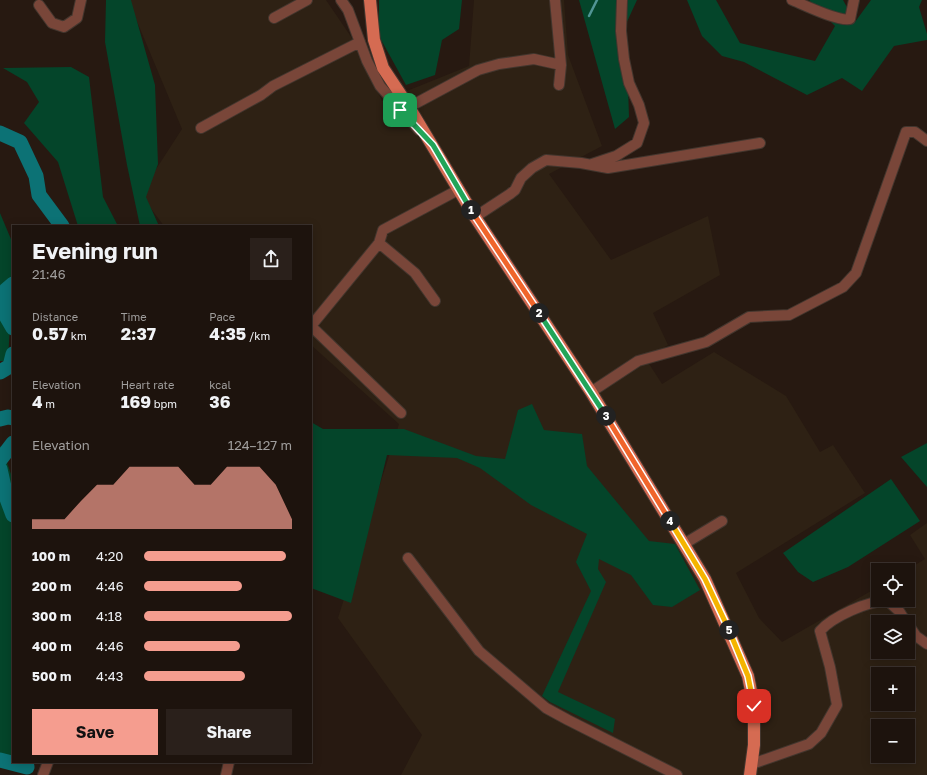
<!DOCTYPE html>
<html lang="en">
<head>
<meta charset="utf-8">
<style>
  body { margin:0; font-family:"Golos Text",sans-serif; background:#2a201b; color:#f1f3f6; height:100vh; display:flex; flex-direction:column; font-size:15px; white-space:nowrap }
  * { box-sizing:border-box; margin:0 }
  p { font-size:13px; color:#a09e9d }
  .icon { flex:none; width:22px; height:22px; fill:none; stroke:currentColor; stroke-width:2; stroke-linecap:round; stroke-linejoin:round }
  .map { position:relative; flex:1; overflow:hidden }
  .drawer { position:absolute; left:12px; top:225px; width:300px; height:538px; display:flex; flex-direction:column; background:#1d130d; border-radius:0px; box-shadow:0 2px 10px #0003,0 0 0 1px #3b322e }
  .drawer>* { flex:none }
  .buttons { position:absolute; left:871px; top:563px; display:grid; gap:8px }
  .buttons a { display:grid; place-items:center; width:44px; height:44px; border-radius:0px; background:#1d130d; box-shadow:0 2px 10px #0003,0 0 0 1px #3b322e; font-size:20px }
  .pin { position:absolute; display:grid; place-items:center; width:34px; height:34px; color:#fff; margin:-17px; border-radius:8px; box-shadow:0 2px 6px #0006 }
  .km { position:absolute; width:20px; height:20px; margin:-10px; border-radius:50%; background:#222; color:#fff; font-size:11px; line-height:20px; text-align:center }
  .round { display:grid; place-items:center; flex:none; width:42px; height:42px; border-radius:0px; background:#2a201b }
  .headline { display:flex; align-items:center; justify-content:space-between; height:68px; padding:0 20px }
  h1 { font-size:22px; font-weight:700; line-height:30px }
  .figures { display:grid; grid-template-columns:repeat(3,1fr); gap:6px; height:68px; padding:4px 20px }
  .figures div { display:grid; align-content:center }
  .figures b { font-size:17px; font-weight:700 }
  .figures small { font-size:11px; font-weight:400 }
  .figures p { font-size:11px }
  .chart { height:112px; padding:8px 20px }
  .chart p { display:flex; justify-content:space-between }
  .chart svg { width:100%; height:72px; margin-top:4px; fill:#f59d8f; opacity:.7 }
  .cta { display:flex; gap:8px; margin-top:auto; padding:8px 20px }
  .cta a { flex:1; height:46px; border-radius:0px; background:#f59d8f; color:#111; font-size:16px; font-weight:700; line-height:46px; text-align:center }
  .cta a+a { background:#2a201b; color:#f1f3f6 }
  ul { padding:0 20px; list-style:none; font-size:13px }
  li { display:grid; grid-template-columns:64px 48px 1fr; align-items:center; height:30px }
  li i { height:10px; border-radius:5px; background:#f59d8f }
  .map>svg:first-child { display:block }
  .industrial { fill:#2e2114; fill-rule:evenodd }
  .green { fill:#04452a }
  .lines { fill:none; stroke-linecap:round; stroke-linejoin:round }
  .stream { stroke:#519595; stroke-width:2.5 }
  .river { stroke:#0c7275; stroke-width:15 }
  .minor-casing { stroke:#43362e; stroke-width:12 }
  .major-casing { stroke:#43362e; stroke-width:14 }
  .minor { stroke:#794639; stroke-width:10 }
  .major { stroke:#d56b52; stroke-width:12 }
  .split-1-casing { stroke:#fff; stroke-width:8 }
  .split-2-casing { stroke:#fff; stroke-width:8 }
  .split-3-casing { stroke:#fff; stroke-width:8 }
  .split-4-casing { stroke:#fff; stroke-width:8 }
  .split-5-casing { stroke:#fff; stroke-width:8 }
  .split-6-casing { stroke:#fff; stroke-width:8 }
  .split-1 { stroke:#22a559; stroke-width:5 }
  .split-2 { stroke:#f0652b; stroke-width:5 }
  .split-3 { stroke:#22a559; stroke-width:5 }
  .split-4 { stroke:#f0652b; stroke-width:5 }
  .split-5 { stroke:#f5b400; stroke-width:5 }
  .split-6 { stroke:#f5b400; stroke-width:5 }
</style>
</head>
<body>
<div class="map">
<svg width="927" height="775" viewBox="0 0 927 775">
  <rect width="100%" height="100%" fill="#271911"/>
  <path class="industrial" d="M128,0H326L358,47L382,101L469,66L474,0H564L568,55L602,146L549,174L611,260L708,216L720,275L653,313L668,345L646,359L662,384L714,352L786,396L820,452L833,445L865,493L736,573L759,618L782,642L878,587V600H908V570H907L925,559L910,535L927,523V775H401L422,735L338,618L399,424L311,345V226H164L140,194L182,129ZM878,622H908V652H878ZM878,674H908V704H878ZM878,726H908V756H878Z"/>
  <path class="green" d="M106,0H131L155,85L158,164L146,197L159,226H140L127,165L105,42Z
    M379,0H462L459,29L442,40L435,75L406,85L379,36Z
    M579,0H637L626,24L629,117L615,129Z
    M687,0H716L740,43L815,61L835,26L809,0H843L855,22L871,0H922L919,7L927,34V40L894,46L862,91L842,78L807,95L744,62L722,56L702,36Z
    M71,67L89,77L103,197L118,226H78L58,162L24,123L39,102L27,82L3,68Z
    M0,213L13,244V270L8,361H0Z
    M532,404L544,430L582,434L587,466L649,541L675,544L700,590L672,607L653,605L631,575L599,559L598,569L606,582L558,692L615,719L613,733L550,702L542,696L591,591L576,562L587,534L531,505L480,468L457,458L387,455L351,603L311,588V422L323,429H404L476,456L505,459L518,410Z
    M927,443V487L901,457Z
    M0,446L2,448L13,480V757L0,764Z
    M891,479L920,521L848,567L813,582L798,572L783,553Z"/>
  <g class="lines">
    <path class="stream" d="M589,16L597,0"/>
    <path class="river" d="M0,133L20,142L36,176L39,195L62,226
      M13,284L6,290V316L13,328
      M0,372L10,366L13,354
      M0,419L8,417L13,418
      M0,460L13,443
      M0,469L6,496L13,515
      M0,760L27,767L26,762"/>
    <g class="minor-casing">
      <path id="minor" d="M341,0L348,10L367,61L380,86L419,130
        M555,0L561,65L559,85
        M792,0C804,5 839,22 850,19L854,0
        M39,5L52,23L64,27L77,18L81,0
        M274,18L307,0
        M402,109L409,107L478,70L499,64L534,59L561,65
        M201,128L261,95L273,86L360,42
        M592,164L616,156L637,143L644,123L639,105L629,83L624,59L621,31L622,0
        M475,217L510,194L515,190L521,178L532,168L546,160L581,163L608,168L760,143
        M379,243L415,273L435,301
        M591,392L638,361L706,342L749,317L789,315L843,287L856,273L906,132H915L927,141
        M401,413L311,326L379,243L383,230L458,190
        M684,544L722,521
        M408,558L479,651L546,708L568,720L677,775
        M908,624L916,636L927,644
        M752,764L809,744L821,733L837,705L830,667L820,631C832,617 869,600 888,601L899,611L906,622
        M43,775L48,762
        M226,775L229,762"/>
    </g>
    <g class="major-casing">
      <path id="major" d="M370,0L374,40L383,68L409,107L475,217L591,392L705,579L748,676L754,706V745L750,775"/>
    </g>
    <use href="#minor" class="minor"/>
    <use href="#major" class="major"/>
  </g>
  <g class="lines">
    <g class="split-1-casing">
      <path id="split-1" d="M400,110L433,145L471,210"/>
    </g>
    <g class="split-2-casing">
      <path id="split-2" d="M471,210L539,313"/>
    </g>
    <g class="split-3-casing">
      <path id="split-3" d="M539,313L606,416"/>
    </g>
    <g class="split-4-casing">
      <path id="split-4" d="M606,416L670,521"/>
    </g>
    <g class="split-5-casing">
      <path id="split-5" d="M670,521L705,579L729,630"/>
    </g>
    <g class="split-6-casing">
      <path id="split-6" d="M729,630L748,676L754,706"/>
    </g>
    <use href="#split-1" class="split-1"/>
    <use href="#split-2" class="split-2"/>
    <use href="#split-3" class="split-3"/>
    <use href="#split-4" class="split-4"/>
    <use href="#split-5" class="split-5"/>
    <use href="#split-6" class="split-6"/>
  </g>
</svg>
<div class="buttons">
<a><svg class="icon" aria-label="locate" viewBox="0 0 24 24"><circle cx="12" cy="12" r="6"/><path d="M12 2v4M12 18v4M2 12h4M18 12h4"/></svg></a>
<a><svg class="icon" aria-label="layers" viewBox="0 0 24 24"><path d="M12 4l9 5-9 5-9-5zM3 14l9 5 9-5"/></svg></a>
<a>+</a>
<a>−</a>
</div>
<div class="pin" style="left:400px;top:110px;background:#1e9e55"><svg class="icon" aria-label="arrive" viewBox="0 0 24 24"><path d="M6 21V4h12l-3 4 3 4H6"/></svg></div>
<div class="pin" style="left:754px;top:706px;background:#d93025"><svg class="icon" aria-label="check" viewBox="0 0 24 24"><path d="M5 12l5 5 9-10"/></svg></div>
<b class="km" style="left:471px;top:210px">1</b>
<b class="km" style="left:539px;top:313px">2</b>
<b class="km" style="left:606px;top:416px">3</b>
<b class="km" style="left:670px;top:521px">4</b>
<b class="km" style="left:729px;top:630px">5</b>
<section class="drawer">
<div class="headline"><div><h1>Evening run</h1><p>21:46</p></div><a class="round"><svg class="icon" aria-label="share" viewBox="0 0 24 24"><path d="M12 15V3M7 8l5-5 5 5M5 13v7h14v-7"/></svg></a></div>
<div class="figures">
<div><p>Distance</p><b>0.57<small> km</small></b></div>
<div><p>Time</p><b>2:37</b></div>
<div><p>Pace</p><b>4:35<small> /km</small></b></div>
</div>
<div class="figures">
<div><p>Elevation</p><b>4<small> m</small></b></div>
<div><p>Heart rate</p><b>169<small> bpm</small></b></div>
<div><p>kcal</p><b>36</b></div>
</div>
<div class="chart"><p><span>Elevation</span>124–127 m</p>
<svg viewBox="0 0 160 44" preserveAspectRatio="none"><path d="M0 44V38L10 38L20 38L30 27L40 17L50 17L60 6L70 6L80 6L90 6L100 17L110 17L120 6L130 6L140 6L150 17L160 38V44z"/></svg>
</div>
<ul>
<li><b>100 m</b>4:20<i style="width:96%"></i></li>
<li><b>200 m</b>4:46<i style="width:66%"></i></li>
<li><b>300 m</b>4:18<i style="width:100%"></i></li>
<li><b>400 m</b>4:46<i style="width:65%"></i></li>
<li><b>500 m</b>4:43<i style="width:68%"></i></li>
</ul>
<div class="cta"><a>Save</a><a>Share</a></div>
</section>
</div>
</body>
</html>
